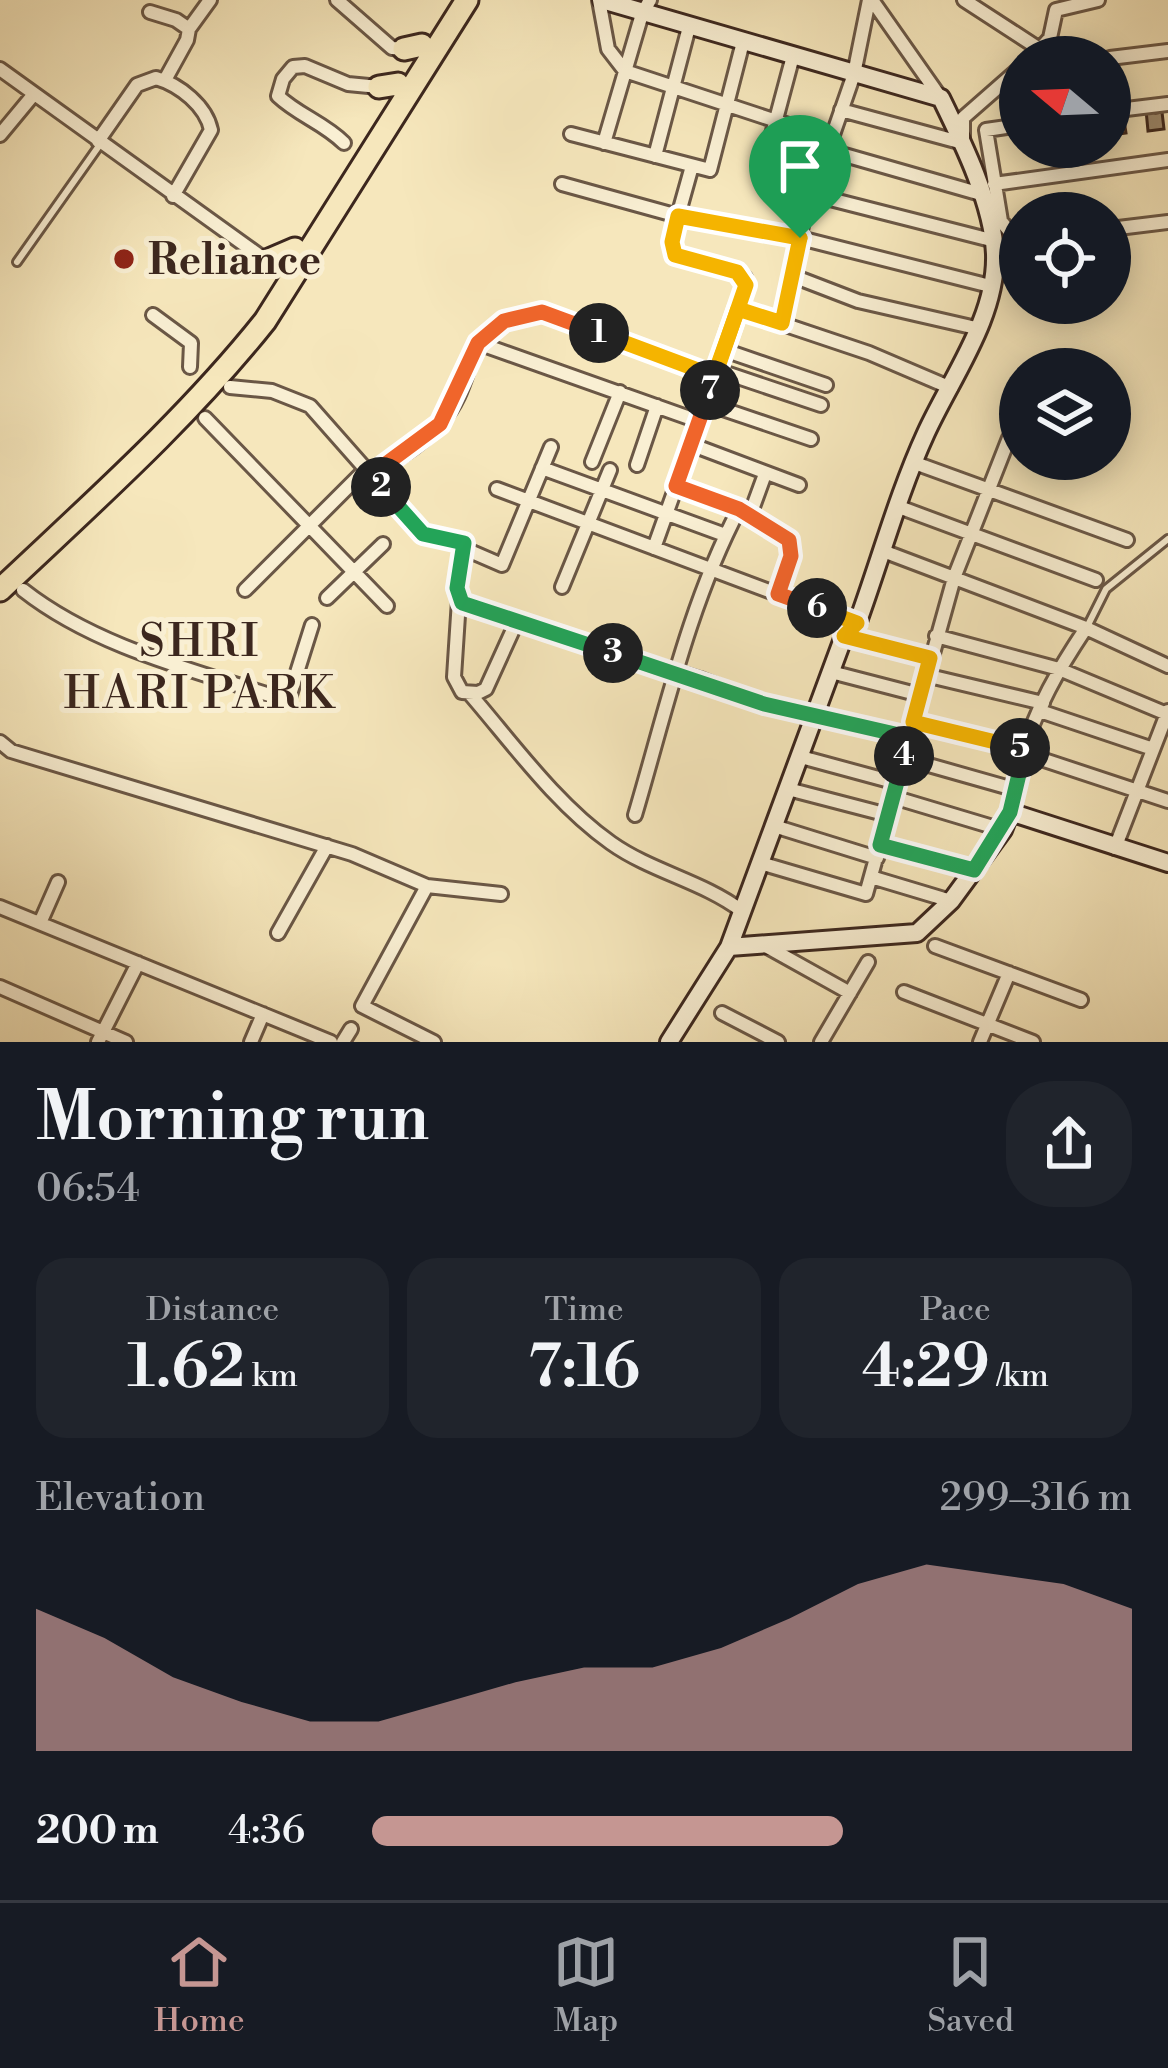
<!DOCTYPE html>
<html lang="en">
<head>
<meta charset="utf-8">
<style>
  body { margin:0; font-family:"Libre Bodoni",serif; background:#20242c; color:#f1f3f6; height:100vh; display:flex; flex-direction:column; font-size:45px; white-space:nowrap }
  * { box-sizing:border-box; margin:0 }
  p { font-size:39px; color:#9ea1a6 }
  .icon { flex:none; width:66px; height:66px; fill:none; stroke:currentColor; stroke-width:2; stroke-linecap:round; stroke-linejoin:round }
  .map { position:relative; height:1042px; overflow:hidden }
  .details { display:flex; flex-direction:column; background:#171b24; flex:1 }
  .details>* { flex:none }
  .needle { width:78px; rotate:289deg }
  .controls { position:absolute; left:999px; top:36px; display:grid; gap:24px }
  .controls a { display:grid; place-items:center; width:132px; height:132px; border-radius:50%; background:#171b24; box-shadow:0 6px 30px #0003; font-size:60px }
  .pin { position:absolute; display:grid; place-items:center; width:102px; height:102px; color:#fff; margin:-123px -51px; border-radius:50% 50% 50% 0; rotate:-45deg; box-shadow:0 0 12px #0007 }
  .pin .icon { rotate:45deg }
  .km { position:absolute; width:60px; height:60px; margin:-30px; border-radius:50%; background:#222; color:#fff; font-size:33px; line-height:60px; text-align:center }
  .round { display:grid; place-items:center; flex:none; width:126px; height:126px; border-radius:48px; background:#20242c }
  .overview { display:flex; align-items:center; justify-content:space-between; height:204px; padding:0 36px }
  h1 { font-size:66px; font-weight:600; line-height:90px }
  .metrics { display:grid; grid-template-columns:repeat(3,1fr); gap:18px; height:204px; padding:12px 36px }
  .metrics div { display:grid; align-content:center; border-radius:30px; background:#20242c; text-align:center }
  .metrics b { font-size:60px; font-weight:600 }
  .metrics small { font-size:33px; font-weight:400 }
  .metrics p { font-size:33px }
  .chart { height:336px; padding:24px 36px }
  .chart p { display:flex; justify-content:space-between }
  .chart svg { width:100%; height:216px; margin-top:12px; fill:#c59692; opacity:.7 }
  ul { padding:0 36px; list-style:none; font-size:39px }
  li { display:grid; grid-template-columns:192px 144px 1fr; align-items:center; height:90px }
  li i { height:30px; border-radius:15px; background:#c59692 }
  .dock { display:flex; justify-content:space-around; align-items:center; height:168px; border-top:3px solid #363941; background:#171b24; font-size:33px; color:#9ea1a6 }
  .dock a { display:grid; justify-items:center; gap:6px }
  .dock .selected { color:#c59692 }
  .map>svg:first-child { display:block }
  .building { fill:#9d8b70; stroke:#3c271e; stroke-width:3 }
  .lines { fill:none; stroke-linecap:round; stroke-linejoin:round }
  .lane-casing { stroke:#6a5746; stroke-width:12 }
  .street-casing { stroke:#6a5746; stroke-width:18 }
  .secondary-casing { stroke:#3c271e; stroke-width:22 }
  .highway-casing { stroke:#3c271e; stroke-width:27 }
  .lane { stroke:#f9efd3; stroke-width:6 }
  .street { stroke:#f9efd3; stroke-width:12 }
  .secondary { stroke:#f9efd3; stroke-width:16 }
  .highway { stroke:#f6e7bc; stroke-width:21 }
  .split-1-casing { stroke:#fff; stroke-width:24 }
  .split-2-casing { stroke:#fff; stroke-width:24 }
  .split-3-casing { stroke:#fff; stroke-width:24 }
  .split-4-casing { stroke:#fff; stroke-width:24 }
  .split-5-casing { stroke:#fff; stroke-width:24 }
  .split-6-casing { stroke:#fff; stroke-width:24 }
  .split-7-casing { stroke:#fff; stroke-width:24 }
  .split-8-casing { stroke:#fff; stroke-width:24 }
  .split-1 { stroke:#f5b400; stroke-width:15 }
  .split-2 { stroke:#f0652b; stroke-width:15 }
  .split-3 { stroke:#22a559; stroke-width:15 }
  .split-4 { stroke:#22a559; stroke-width:15 }
  .split-5 { stroke:#22a559; stroke-width:15 }
  .split-6 { stroke:#f5b400; stroke-width:15 }
  .split-7 { stroke:#f0652b; stroke-width:15 }
  .split-8 { stroke:#f5b400; stroke-width:15 }
  .poi-dot { fill:#8f2418; stroke:#f9efd3; stroke-width:4.5 }
  .labels { text-anchor:middle; stroke-width:10; stroke-linejoin:round; paint-order:stroke }
  .poi-label { font-size:42px; font-weight:bold; fill:#3c271e; stroke:#f9efd3; text-anchor:start }
  .neighbourhood-label { font-size:45px; letter-spacing:3px; fill:#3c271e; stroke:#f9efd3 }
</style>
</head>
<body>
<div class="map">
<svg width="1168" height="1042" viewBox="0 0 1168 1042">
  <rect width="100%" height="100%" fill="#f6e7bc"/>
  <filter id="stains"><feTurbulence type="fractalNoise" baseFrequency=".00167" numOctaves="4"/><feColorMatrix values="0 0 0 0 .2 0 0 0 0 .09 0 0 0 0 .02 0 0 0 .5 -.17"/></filter>
  <radialGradient id="worn" r=".72"><stop offset=".6" stop-color="#630" stop-opacity="0"/><stop offset="1" stop-color="#630" stop-opacity=".3"/></radialGradient>
  <path class="building" d="M1156,109V113L1162,112L1164,129L1148,131L1146,110Z
    M1123,114L1126,133L1112,135L1110,116Z"/>
  <g class="lines">
    <g class="lane-casing">
      <path id="lane" d="M17,262L101,143
        M1087,627L1106,589L1168,539"/>
    </g>
    <g class="street-casing">
      <path id="street" d="M337,0L392,48L404,49
        M599,0L608,49L625,71L831,139
        M872,0L940,97
        M964,0L1041,50L1045,57
        M150,12L176,20L189,29L187,40L165,80
        M189,29L210,0
        M793,56L763,168L766,178L775,185L991,240
        M1033,57L1050,38L1056,10L1098,0
        M1110,58L1168,51
        M0,69L267,261
        M841,110L963,143V118L1020,68
        M1110,111L1168,104
        M571,134L710,170L743,42
        M0,135L34,94
        M98,141L137,85L156,78C180,85 206,106 211,130L173,196
        M344,143C324,123 298,115 278,96L283,79L293,67L305,66L348,84L379,87
        M604,143L642,14L650,0
        M827,150L981,194
        M655,156L689,27
        M692,166L678,216L800,238L990,286
        M562,184L678,216L672,242L675,255L737,272L745,278L746,291L654,548
        M994,184L1168,160
        M1110,229L1168,222
        M1019,243L1001,221L986,130L1020,125
        M793,276L858,301L976,328
        M738,309L869,353L951,388
        M153,315L191,343L190,367
        M782,323L803,221L854,74L869,0
        M478,343L698,421
        M724,350L826,385
        M717,370L821,405
        M230,387L272,391L310,406L423,534L464,543L465,549L502,565L551,447
        M705,403L811,439
        M205,418L387,606
        M690,444L799,485
        M592,462L620,392
        M915,463L1127,540
        M637,465L657,406
        M542,468L725,535
        M371,475C394,460 422,445 440,424C486,370 450,329 542,312L714,376
        M675,486L739,509L789,540L791,556L778,594
        M497,489L857,624
        M899,507L1096,580
        M750,515L765,474
        M465,549L457,588L459,600L467,606L700,679L764,704L908,737
        M883,551L1086,628L1168,666
        M562,587L610,470
        M23,590C98,649 198,671 288,701L312,625
        M245,590L366,469
        M327,598L383,544
        M459,600L454,677L462,692L478,693L486,689L516,623
        M844,636L930,658
        M936,636L1059,669L1167,714
        M831,672L920,695
        M925,675L1043,703
        M470,694C513,744 556,804 611,843C652,872 702,881 742,911
        M1040,711L1153,749
        M913,722L1025,749
        M0,742L11,751L352,854L427,886L501,894
        M1023,753L1168,801
        M801,757L897,783
        M904,758L1017,790
        M788,789L888,815
        M893,797L1003,830
        M1010,812C1016,794 1018,775 1023,756C1034,710 1060,667 1086,628
        M635,815C665,714 689,604 739,509
        M774,826L877,858
        M880,845L974,870
        M1115,848L1168,711
        M760,863L866,894L954,578L1009,438
        M871,877L951,901
        M427,886L362,1006L434,1042
        M0,907L331,1042
        M40,923L58,882
        M278,933L327,846
        M764,945L850,993
        M935,946L1081,1000
        M0,987L126,1042
        M904,992L1033,1042
        M722,1013L778,1042
        M98,1042L138,963
        M251,1042L263,1014
        M343,1042L351,1029
        M821,1042L868,962
        M980,1042L1009,973"/>
    </g>
    <g class="secondary-casing">
      <path id="secondary" d="M602,0L941,98C963,143 993,204 995,254C997,317 951,378 926,433C898,494 880,561 857,624L844,636L729,947L669,1042
        M729,947L917,933L951,901L1003,830L1010,812L1168,863"/>
    </g>
    <g class="highway-casing">
      <path id="highway" d="M404,49L422,45
        M379,87L398,84
        M267,261L295,249
        M0,590C92,503 186,420 265,321L467,0"/>
    </g>
    <use href="#lane" class="lane"/>
    <use href="#street" class="street"/>
    <use href="#secondary" class="secondary"/>
    <use href="#highway" class="highway"/>
  </g>
  <g class="lines">
    <g class="split-1-casing">
      <path id="split-1" d="M599,333L714,376L738,309L782,323L800,238"/>
    </g>
    <g class="split-2-casing">
      <path id="split-2" d="M381,487L371,475L440,424L478,343L504,321L542,312L599,333"/>
    </g>
    <g class="split-3-casing">
      <path id="split-3" d="M381,487L423,534L464,543L457,588L462,603L613,653"/>
    </g>
    <g class="split-4-casing">
      <path id="split-4" d="M613,653L764,704L908,737L904,756"/>
    </g>
    <g class="split-5-casing">
      <path id="split-5" d="M904,756L880,845L974,870L1010,812L1025,749L1020,748"/>
    </g>
    <g class="split-6-casing">
      <path id="split-6" d="M817,608L857,623L844,636L930,658L913,722L1020,748"/>
    </g>
    <g class="split-7-casing">
      <path id="split-7" d="M710,390L676,486L739,509L789,540L791,556L778,594L817,608"/>
    </g>
    <g class="split-8-casing">
      <path id="split-8" d="M710,390L746,285L737,272L675,255L672,242L678,216L800,238"/>
    </g>
    <use href="#split-1" class="split-1"/>
    <use href="#split-2" class="split-2"/>
    <use href="#split-3" class="split-3"/>
    <use href="#split-4" class="split-4"/>
    <use href="#split-5" class="split-5"/>
    <use href="#split-6" class="split-6"/>
    <use href="#split-7" class="split-7"/>
    <use href="#split-8" class="split-8"/>
  </g>
  <circle class="poi-dot" cx="124" cy="259" r="12"/>
  <g class="labels">
    <g class="poi-label">
      <text x="148" y="274">Reliance</text>
    </g>
    <g class="neighbourhood-label">
      <text x="200" y="656">SHRI<tspan x="200" dy="52">HARI PARK</tspan></text>
    </g>
  </g>
  <rect width="100%" height="100%" filter="url(#stains)"/>
  <rect width="100%" height="100%" fill="url(#worn)"/>
</svg>
<div class="controls">
<a><svg class="needle" viewBox="-14 -14 28 28"><path d="M0-13l5 13h-10z" fill="#e53935"/><path d="M0 13l5-13h-10z" fill="#9ea1a6"/></svg></a>
<a><svg class="icon" aria-label="locate" viewBox="0 0 24 24"><circle cx="12" cy="12" r="6"/><path d="M12 2v4M12 18v4M2 12h4M18 12h4"/></svg></a>
<a><svg class="icon" aria-label="layers" viewBox="0 0 24 24"><path d="M12 4l9 5-9 5-9-5zM3 14l9 5 9-5"/></svg></a>
</div>
<div class="pin" style="left:800px;top:238px;background:#1e9e55"><svg class="icon" aria-label="arrive" viewBox="0 0 24 24"><path d="M6 21V4h12l-3 4 3 4H6"/></svg></div>
<b class="km" style="left:599px;top:333px">1</b>
<b class="km" style="left:381px;top:487px">2</b>
<b class="km" style="left:613px;top:653px">3</b>
<b class="km" style="left:904px;top:756px">4</b>
<b class="km" style="left:1020px;top:748px">5</b>
<b class="km" style="left:817px;top:608px">6</b>
<b class="km" style="left:710px;top:390px">7</b>
</div>
<section class="details">
<div class="overview"><div><h1>Morning run</h1><p>06:54</p></div><a class="round"><svg class="icon" aria-label="share" viewBox="0 0 24 24"><path d="M12 15V3M7 8l5-5 5 5M5 13v7h14v-7"/></svg></a></div>
<div class="metrics">
<div><p>Distance</p><b>1.62<small> km</small></b></div>
<div><p>Time</p><b>7:16</b></div>
<div><p>Pace</p><b>4:29<small> /km</small></b></div>
</div>
<div class="chart"><p><span>Elevation</span>299–316 m</p>
<svg viewBox="0 0 160 44" preserveAspectRatio="none"><path d="M0 44V15L10 21L20 29L30 34L40 38L50 38L60 34L70 30L80 27L90 27L100 23L110 17L120 10L130 6L140 8L150 10L160 15V44z"/></svg>
</div>
<ul>
<li><b>200 m</b>4:36<i style="width:62%"></i></li>
</ul>
</section>
<nav class="dock">
<a class="selected"><svg class="icon" aria-label="home" viewBox="0 0 24 24"><path d="M3 11l9-7 9 7M6 9v11h12V9"/></svg>Home</a>
<a><svg class="icon" aria-label="map" viewBox="0 0 24 24"><path d="M3 6l6-2 6 2 6-2v14l-6 2-6-2-6 2zM9 4v14M15 6v14"/></svg>Map</a>
<a><svg class="icon" aria-label="saved" viewBox="0 0 24 24"><path d="M7 4h10v16l-5-4-5 4z"/></svg>Saved</a>
</nav>
</body>
</html>
